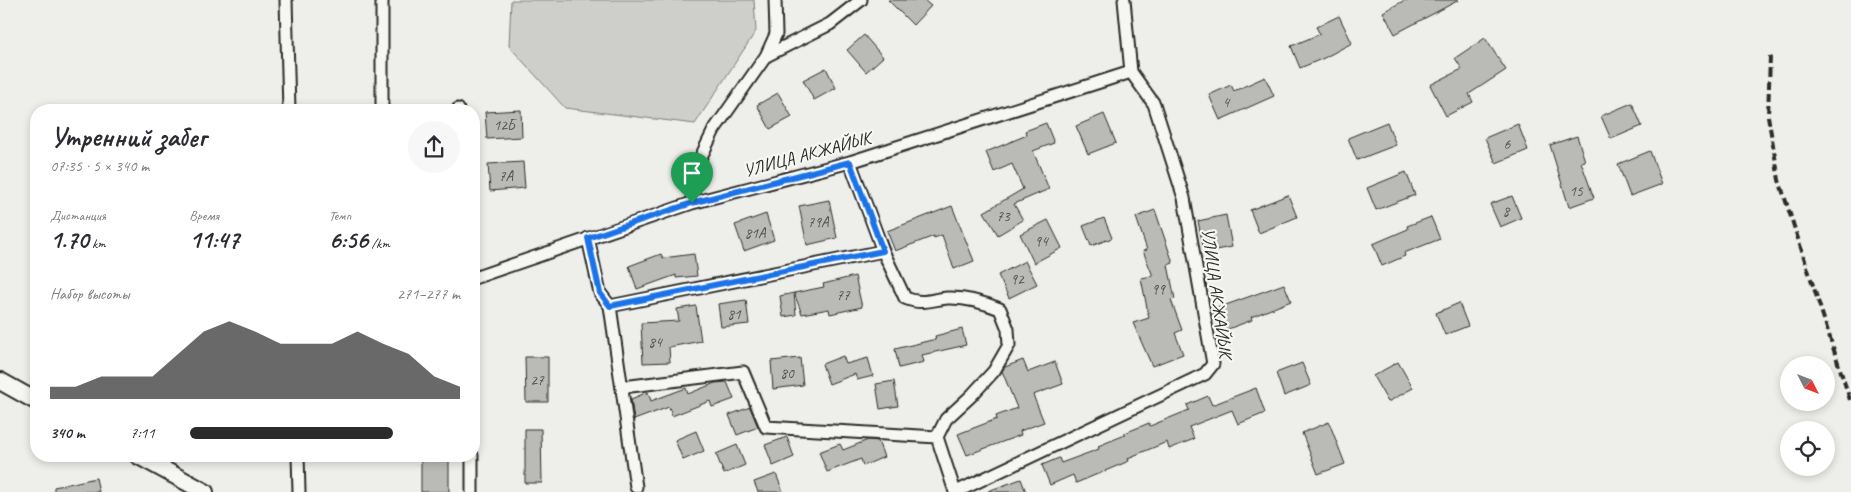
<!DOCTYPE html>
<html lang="ru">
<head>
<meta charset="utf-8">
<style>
  body { margin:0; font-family:Caveat,sans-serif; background:#f7f7f7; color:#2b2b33; height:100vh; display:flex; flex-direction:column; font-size:19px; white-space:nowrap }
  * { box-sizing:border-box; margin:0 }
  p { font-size:16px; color:#7c7c81 }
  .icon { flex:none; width:28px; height:28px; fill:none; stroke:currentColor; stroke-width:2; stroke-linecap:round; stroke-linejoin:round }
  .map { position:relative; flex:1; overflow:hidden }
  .panel { position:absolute; left:30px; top:104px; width:450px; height:358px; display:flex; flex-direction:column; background:#fff; border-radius:20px; box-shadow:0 2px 8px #0003 }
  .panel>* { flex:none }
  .needle { width:32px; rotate:132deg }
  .controls { position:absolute; left:1780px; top:356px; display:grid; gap:10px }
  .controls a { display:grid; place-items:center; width:55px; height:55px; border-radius:50%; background:#fff; box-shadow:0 2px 8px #0003; font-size:25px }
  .pin { position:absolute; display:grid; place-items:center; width:42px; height:42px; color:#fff; margin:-51px -21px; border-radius:50% 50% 50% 0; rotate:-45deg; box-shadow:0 0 5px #0007 }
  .pin .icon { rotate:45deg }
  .round { display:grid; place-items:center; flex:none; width:52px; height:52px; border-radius:26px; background:#f7f7f7 }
  .head { display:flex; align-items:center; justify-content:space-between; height:85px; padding:0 20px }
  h1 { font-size:28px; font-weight:600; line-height:38px }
  .figures { display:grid; grid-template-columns:repeat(3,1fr); gap:8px; height:85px; padding:5px 20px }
  .figures div { display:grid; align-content:center }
  .figures b { font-size:25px; font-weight:600 }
  .figures small { font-size:14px; font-weight:400 }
  .figures p { font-size:14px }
  .chart { height:140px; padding:10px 20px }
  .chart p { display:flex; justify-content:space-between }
  .chart svg { width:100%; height:90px; margin-top:5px; fill:#2b2b2b; opacity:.7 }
  ul { padding:0 20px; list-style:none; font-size:16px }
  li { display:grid; grid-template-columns:80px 60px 1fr; align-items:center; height:38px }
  li i { height:12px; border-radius:6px; background:#2b2b2b }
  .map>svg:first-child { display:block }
  .green { fill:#cececa; stroke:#7c7c7a }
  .building { fill:#babab7; stroke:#2b2b2b }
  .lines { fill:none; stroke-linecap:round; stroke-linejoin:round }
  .street-casing { stroke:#2b2b2b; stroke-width:15 }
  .secondary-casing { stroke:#2b2b2b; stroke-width:20 }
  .street { stroke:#f6f6f2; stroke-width:11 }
  .secondary { stroke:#f6f6f2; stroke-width:16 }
  .rail { stroke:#2b2b2b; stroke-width:4; stroke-dasharray:8 4; stroke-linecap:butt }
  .route-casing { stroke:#fff; stroke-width:10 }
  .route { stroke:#1a73e8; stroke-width:6 }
  .labels { text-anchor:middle; stroke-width:4.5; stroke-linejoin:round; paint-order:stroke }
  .number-label { font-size:15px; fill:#4f4f4e }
  .street-label { font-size:18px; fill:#2b2b2b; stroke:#f6f6f2 }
</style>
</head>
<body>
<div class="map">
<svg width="1851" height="492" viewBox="0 0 1851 492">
  <rect width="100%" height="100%" fill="#eeeeea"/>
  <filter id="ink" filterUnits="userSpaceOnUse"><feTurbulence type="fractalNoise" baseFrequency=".02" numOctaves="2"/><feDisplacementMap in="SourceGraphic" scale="10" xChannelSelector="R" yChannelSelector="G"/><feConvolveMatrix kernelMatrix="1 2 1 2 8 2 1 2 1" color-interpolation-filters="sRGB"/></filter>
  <g filter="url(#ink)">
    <path class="green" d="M511,0H754L756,31L695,124L565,108L509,46Z"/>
    <path class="building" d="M888,0H924L931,6L913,25Z
      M1405,0H1459L1395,34L1383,12Z
      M1339,16L1352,43L1324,58L1300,68L1291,46L1320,34L1316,27Z
      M864,35L883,57L866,72L847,50Z
      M1485,38L1506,70L1469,94L1473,102L1446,116L1430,85L1462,69L1455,58Z
      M826,68L836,88L814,100L803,80Z
      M1265,77L1274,96L1220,120L1209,95L1231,85L1234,91Z
      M778,93L792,117L770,129L757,105Z
      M1632,103L1642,126L1611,139L1601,116Z
      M521,110L522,137L487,139L485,112Z
      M1104,114L1116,143L1088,154L1076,126Z
      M1387,122L1396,145L1357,160L1348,138Z
      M1046,123L1054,143L1033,151L1049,189L1014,204L1023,220L998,235L984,212L1023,189L1012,164L994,172L986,152L1027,135L1025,131Z
      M1518,124L1528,150L1496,163L1485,138Z
      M1577,136L1585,161L1581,162L1594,198L1569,207L1550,145Z
      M1650,151L1662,184L1630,196L1618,164Z
      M523,162L525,188L490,191L488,164Z
      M1406,172L1415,195L1376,210L1367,188Z
      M1288,195L1297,217L1259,233L1250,210Z
      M1512,196L1521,218L1500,227L1490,204Z
      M829,200L837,238L807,245L799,206Z
      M952,206L974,261L954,269L942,235L934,238V236L895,251L887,231Z
      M1155,210L1173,263L1168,265L1175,299L1171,300L1182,330L1175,333L1183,354L1152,366L1133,323L1149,318L1141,278L1153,276L1143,251L1147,250L1136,217Z
      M766,214L774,240L744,251L735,225Z
      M1226,215L1232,247L1204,252L1198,221Z
      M1431,217L1440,239L1404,253L1405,256L1382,266L1373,244L1408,229L1407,226Z
      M1104,218L1112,238L1091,246L1083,226Z
      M1048,220L1062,248L1034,263L1020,234Z
      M661,254L663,258L694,254L697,276L676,278V275L637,289L629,266Z
      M1025,261L1037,284L1009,298L998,275Z
      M855,276L862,307L830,314L829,309L802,314L794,293L824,287L823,284Z
      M1284,284L1291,301L1251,317L1252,320L1220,332L1212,310Z
      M794,293L796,315L783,317L780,296Z
      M746,300L749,324L721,327L718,304Z
      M1459,303L1468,326L1445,335L1436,313Z
      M696,306L701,341L669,347L670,362L643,363L641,323L679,321L677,309Z
      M962,329L966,345L922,355L924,362L899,368L895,349L936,339L935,336Z
      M843,356L846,364L868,358L873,376L857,380L855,374L829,384L822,364Z
      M525,357H548V402H526Z
      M800,358L803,385L773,389L771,361Z
      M1023,360L1028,372L1055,362L1063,384L1033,395L1044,422L1020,431L1021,435L967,455L958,434L997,419L996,416L1017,408L1002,371L1005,367Z
      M1398,362L1413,388L1388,402L1373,376Z
      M1302,363L1311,385L1284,396L1276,373Z
      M894,381L898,406L880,409L876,384Z
      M727,382L734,399L712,407L710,401L672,416L669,407L634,420L631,399L648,392L651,401L686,388L688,394L715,383Z
      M1256,388L1265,413L1238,424L1232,410L1189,427L1194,439L1169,449L1167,442L1128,458L1129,461L1076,483L1073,475L1050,485L1042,465L1059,458L1061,463L1099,449L1098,446L1125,435V433L1149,423L1150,426L1189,410L1187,405L1208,396L1212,405Z
      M750,407L758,427L737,435L729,415Z
      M1329,422L1345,464L1318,474L1302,433Z
      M525,429H541L542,483H525Z
      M696,431L704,451L683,460L675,440Z
      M787,437L794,457L773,466L765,445Z
      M868,440L878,441L884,457L863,466L861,459L827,472L819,452L840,444L843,450Z
      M737,445L745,465L724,474L716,454Z
      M421,455H449V492H421Z
      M776,474L783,492H758L754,482Z
      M96,478L99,492H54V487Z
      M1021,479L1026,492H989L988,491Z"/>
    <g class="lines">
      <g class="street-casing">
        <path id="street" d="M286,0L289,110
          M382,0V110
          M766,56L830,24L861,0
          M458,109V110
          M692,203L695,169L714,130L766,56L776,34L775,0
          M588,238L600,293L610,306L636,487
          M883,251L905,298C923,305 929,300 947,298C966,297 983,302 1000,309L1008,329L1009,345L994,371L971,396L946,419L937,437L955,492
          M474,278L692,203L850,162L1131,72L1124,0
          M610,306L883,251L850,162
          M623,387L743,372L766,427L937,437
          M298,455L299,492
          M472,455V492
          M956,492L1205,374L1213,364L1184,198L1154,104L1131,72"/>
      </g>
      <g class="secondary-casing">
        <path id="secondary" d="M0,381L36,401
          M137,455L205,492"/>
      </g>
      <use href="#street" class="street"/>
      <use href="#secondary" class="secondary"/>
      <path class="rail" d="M1770,56L1768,116L1779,180L1851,403"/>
    </g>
  </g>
  <g class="lines" filter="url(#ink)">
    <g class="route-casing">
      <path id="route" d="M850,162L883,251L610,306L600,293L588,238L692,203Z"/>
    </g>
    <use href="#route" class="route"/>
  </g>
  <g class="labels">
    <g class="number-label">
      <text x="1226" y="107">4</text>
      <text x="504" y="130">12Б</text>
      <text x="1507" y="149">6</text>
      <text x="506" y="181">7А</text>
      <text x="1576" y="196">15</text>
      <text x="1506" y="216">8</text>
      <text x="1003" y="221">73</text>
      <text x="818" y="227">79А</text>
      <text x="755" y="238">81А</text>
      <text x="1041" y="246">94</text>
      <text x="1017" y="284">92</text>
      <text x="1158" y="294">99</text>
      <text x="843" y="300">77</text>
      <text x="734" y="319">81</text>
      <text x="655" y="347">84</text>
      <text x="787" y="378">80</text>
      <text x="537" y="385">27</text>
    </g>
    <g class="street-label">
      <text transform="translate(807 154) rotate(-15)" y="6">УЛИЦА АКЖАЙЫК</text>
      <text transform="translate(1217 293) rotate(82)" y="6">УЛИЦА АКЖАЙЫК</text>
    </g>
  </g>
</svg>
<div class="controls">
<a><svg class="needle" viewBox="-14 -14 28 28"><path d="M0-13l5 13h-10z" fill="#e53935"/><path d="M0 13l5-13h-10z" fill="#7c7c81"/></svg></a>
<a><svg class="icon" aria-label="locate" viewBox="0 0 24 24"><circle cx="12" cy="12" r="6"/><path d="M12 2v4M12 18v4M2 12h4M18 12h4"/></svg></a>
</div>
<div class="pin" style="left:692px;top:203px;background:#1e9e55"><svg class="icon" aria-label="arrive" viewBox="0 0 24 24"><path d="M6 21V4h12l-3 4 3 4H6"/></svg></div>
<section class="panel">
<div class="head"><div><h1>Утренний забег</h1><p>07:35 · 5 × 340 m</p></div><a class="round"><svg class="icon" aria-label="share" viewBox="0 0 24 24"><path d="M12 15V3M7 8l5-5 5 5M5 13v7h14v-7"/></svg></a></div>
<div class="figures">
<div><p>Дистанция</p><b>1.70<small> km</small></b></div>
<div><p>Время</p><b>11:47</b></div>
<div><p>Темп</p><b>6:56<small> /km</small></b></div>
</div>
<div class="chart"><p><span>Набор высоты</span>271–277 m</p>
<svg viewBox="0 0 160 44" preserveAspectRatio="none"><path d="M0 44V38L10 38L20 33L30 33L40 33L50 22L60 11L70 6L80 11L90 17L100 17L110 17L120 11L130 17L140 22L150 33L160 38V44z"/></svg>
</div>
<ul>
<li><b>340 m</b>7:11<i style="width:75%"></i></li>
</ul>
</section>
</div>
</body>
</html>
